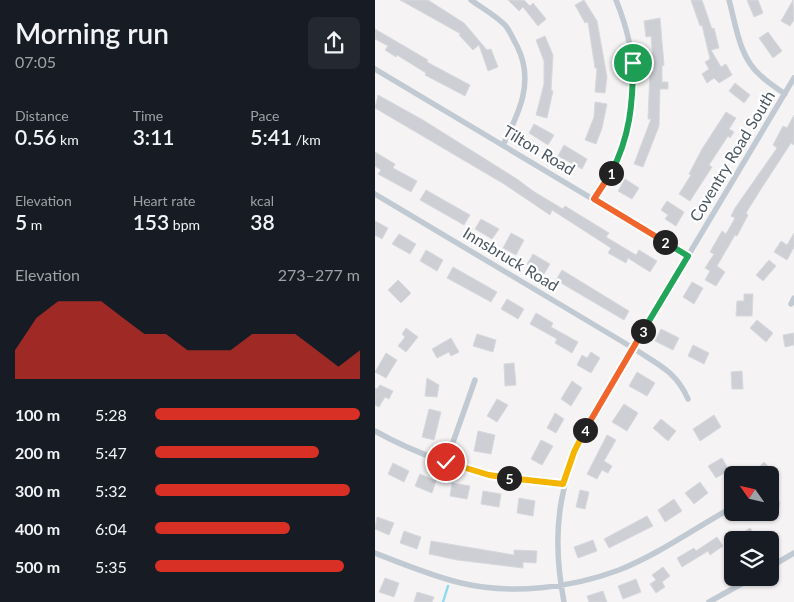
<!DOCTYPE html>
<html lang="en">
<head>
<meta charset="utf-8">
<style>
  body { margin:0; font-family:Lato,sans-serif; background:#242831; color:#f1f3f6; height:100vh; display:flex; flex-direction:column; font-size:19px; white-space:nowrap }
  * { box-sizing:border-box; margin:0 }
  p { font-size:16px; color:#9ea1a6 }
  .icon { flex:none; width:28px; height:28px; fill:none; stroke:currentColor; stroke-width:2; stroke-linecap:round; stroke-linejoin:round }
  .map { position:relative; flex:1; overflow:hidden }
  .sheet { display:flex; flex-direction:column; background:#171b24; width:375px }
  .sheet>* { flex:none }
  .needle { width:32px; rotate:304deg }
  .buttons { position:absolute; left:349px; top:466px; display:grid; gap:10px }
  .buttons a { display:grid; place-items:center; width:55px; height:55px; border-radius:8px; background:#171b24; box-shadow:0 1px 4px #0004; font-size:25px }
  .pin { position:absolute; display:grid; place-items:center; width:42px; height:42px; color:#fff; margin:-21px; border:2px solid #fff; border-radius:50%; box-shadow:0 1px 5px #0007 }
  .km { position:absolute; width:25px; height:25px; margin:-12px; border-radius:50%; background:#222; color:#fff; font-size:14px; line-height:25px; text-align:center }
  .round { display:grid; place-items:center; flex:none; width:52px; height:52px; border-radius:8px; background:#242831 }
  .summary { display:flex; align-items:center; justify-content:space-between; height:85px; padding:0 15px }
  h1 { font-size:28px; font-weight:600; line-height:38px }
  .metrics { display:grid; grid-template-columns:repeat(3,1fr); gap:8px; height:85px; padding:5px 15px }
  .metrics div { display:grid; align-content:center }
  .metrics b { font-size:21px; font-weight:600 }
  .metrics small { font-size:14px; font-weight:400 }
  .metrics p { font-size:14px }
  .chart { height:140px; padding:10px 15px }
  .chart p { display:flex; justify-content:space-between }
  .chart svg { width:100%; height:90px; margin-top:5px; fill:#d93025; opacity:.7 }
  ul { padding:0 15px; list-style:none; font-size:16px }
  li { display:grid; grid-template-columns:80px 60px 1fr; align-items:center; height:38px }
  li i { height:12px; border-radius:6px; background:#d93025 }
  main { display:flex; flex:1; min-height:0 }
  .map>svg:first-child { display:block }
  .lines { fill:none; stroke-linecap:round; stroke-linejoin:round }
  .stream { stroke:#90daee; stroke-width:2.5 }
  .building { fill:#cdcfd5; stroke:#d7d9de }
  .street { stroke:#c1cad2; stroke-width:5.5 }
  .split-1-casing { stroke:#fff; stroke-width:10 }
  .split-2-casing { stroke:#fff; stroke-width:10 }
  .split-3-casing { stroke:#fff; stroke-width:10 }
  .split-4-casing { stroke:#fff; stroke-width:10 }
  .split-5-casing { stroke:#fff; stroke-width:10 }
  .split-6-casing { stroke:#fff; stroke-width:10 }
  .split-1 { stroke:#22a559; stroke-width:6 }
  .split-2 { stroke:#f0652b; stroke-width:6 }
  .split-3 { stroke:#22a559; stroke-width:6 }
  .split-4 { stroke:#f0652b; stroke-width:6 }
  .split-5 { stroke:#f5b400; stroke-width:6 }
  .split-6 { stroke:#f5b400; stroke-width:6 }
  .labels { text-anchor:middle; stroke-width:4.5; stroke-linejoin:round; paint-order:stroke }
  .street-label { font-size:16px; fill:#4a5661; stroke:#fff }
</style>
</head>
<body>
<main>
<section class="sheet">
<div class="summary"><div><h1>Morning run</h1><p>07:05</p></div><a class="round"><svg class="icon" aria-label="share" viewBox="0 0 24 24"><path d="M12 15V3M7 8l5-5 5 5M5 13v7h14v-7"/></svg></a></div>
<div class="metrics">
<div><p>Distance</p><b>0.56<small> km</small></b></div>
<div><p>Time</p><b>3:11</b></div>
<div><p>Pace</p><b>5:41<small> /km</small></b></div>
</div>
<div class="metrics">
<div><p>Elevation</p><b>5<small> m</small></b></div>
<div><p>Heart rate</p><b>153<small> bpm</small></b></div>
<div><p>kcal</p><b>38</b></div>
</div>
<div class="chart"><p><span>Elevation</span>273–277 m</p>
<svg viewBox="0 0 160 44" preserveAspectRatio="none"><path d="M0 44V30L10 14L20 6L30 6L40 6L50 14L60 22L70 22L80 30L90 30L100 30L110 22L120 22L130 22L140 30L150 38L160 30V44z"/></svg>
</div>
<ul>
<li><b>100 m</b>5:28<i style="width:100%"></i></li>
<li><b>200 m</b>5:47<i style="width:80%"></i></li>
<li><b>300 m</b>5:32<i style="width:95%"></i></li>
<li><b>400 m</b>6:04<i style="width:66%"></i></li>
<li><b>500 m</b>5:35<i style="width:92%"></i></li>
</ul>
</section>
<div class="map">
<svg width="419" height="602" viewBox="0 0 419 602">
  <rect width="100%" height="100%" fill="#f5f3f3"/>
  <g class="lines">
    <path class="stream" d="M68,602L73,586"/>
  </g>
  <path class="building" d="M25,0H53L89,23L112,50L116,49L123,67L113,71L104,45L98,50L84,35L86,34Z
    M133,0H149L155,6L158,3L171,19L163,26L148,7L144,11Z
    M209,0L222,21L232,77L230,93L220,92L222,68H220L213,22L210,23L200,5Z
    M316,0H327L337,29L339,28L344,48L336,50L346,67L351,64L357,75L344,83L339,78L332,83L327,74L334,69L330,62L335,59L327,25L325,26Z
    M372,0H383L388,13L379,17Z
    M418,0L419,20L415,26L406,21Z
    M285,18L289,65L287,66V82H293V89H285L284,126L268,167L259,164L276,119H273L275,71H279L276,36L271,37L269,21Z
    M0,29L53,60L52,62L95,85L90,96L50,75L51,73L22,55L21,57L10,50L13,46L0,39Z
    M393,32L407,51L398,58L384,38Z
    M170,36L178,55L176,90L178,91L172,118L161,115L169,84V61L161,40Z
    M360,83L375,95L369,103L354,91Z
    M3,95L48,120L142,179L158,191L188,209L190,206L234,233L231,237L261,255L264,250L282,261L275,272L253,258L251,263L233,253L236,248L177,210L175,215L129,184L0,108Z
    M220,102L232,104L227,128L221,144L210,140L219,117Z
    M351,112L361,118L354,129L359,132L355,138L353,136L334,165L337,167L315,201L304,194L316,175L314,174L327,149Z
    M419,115V145L416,143L386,189L371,213L373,215L362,236L360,235L342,266L350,272L341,286L330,280L335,271L330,268L339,254L335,252L347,231L351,234L360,218L356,216L360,208L402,148L398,145L408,126L412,128Z
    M159,124L179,135L173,145L154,133Z
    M189,145L212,159L207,169L183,156Z
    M0,152L20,164L18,168L42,181L36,192L3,174L6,170L0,166Z
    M250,179L264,188L257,199L243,191Z
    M51,190L95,215L89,225L45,200Z
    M292,201L309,212L301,226L290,219L293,215L286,210Z
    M106,219L124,229L117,239L100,229Z
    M0,221L13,228L7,239L0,235Z
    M136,233L149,240L141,255L128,248Z
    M419,233V247L412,260L399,252L406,241L412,245Z
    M24,234L41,244L35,254L17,244Z
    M51,250L68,260L62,271L45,261Z
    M158,254L175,264L169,274L152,264Z
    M394,260L401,266L388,281L381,275Z
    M78,267L122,292L116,302L72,278Z
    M187,270L254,311L249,320L181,280Z
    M23,280L36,293L26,303L13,290Z
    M317,282L328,288L319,304L308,297Z
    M369,294H378L377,316H361L362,301H369Z
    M132,299L149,309L143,319L126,309Z
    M161,313L178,323L176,327L203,342L197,353L180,343L182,339L155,324Z
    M382,320L398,333L391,342L375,328Z
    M31,328L43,337L31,352L23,346L30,337L27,334Z
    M286,329L304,338L298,350L280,341Z
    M419,333V345L410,347L408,335Z
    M102,334L121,340L118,352L98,346Z
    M76,338L84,352L76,356L74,352L62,358L57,349Z
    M318,345L334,353L329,364L313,356Z
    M216,352L225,358L216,373L202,365L207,355L212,358Z
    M11,353L22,360L11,378L0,372Z
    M139,363L141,385L130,386L129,364Z
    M367,371L368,389H357L356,372Z
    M262,372L280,383L272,396L254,386Z
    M52,378L64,385L62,397L50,396Z
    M197,381L207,388L196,406L186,399Z
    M5,385L18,391L14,399L10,397L4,407L0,405V388L2,389Z
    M122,399L133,405L122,422L112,416Z
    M249,404L263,413L252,431L237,422Z
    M54,409L66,412L59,440L47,437Z
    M180,413L189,419L181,433L172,428Z
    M339,415L346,427L325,441L318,429Z
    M286,419L301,431L293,441L278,428Z
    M103,431L120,435L116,454L99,451Z
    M232,435L241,440L229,461L237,466L233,473L227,470L222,479L212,474Z
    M166,440L178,446L167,465L156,459Z
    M347,458L354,470L341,478L333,466Z
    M389,462L403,477L395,485V475H382L379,472Z
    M18,463L34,471L29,482L13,474Z
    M45,474L61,481L57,493L40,486Z
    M325,482L333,493L319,504L310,493Z
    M77,483L95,486L92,499L75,496Z
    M205,490L214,492L210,509L201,507Z
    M108,491L126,494L124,507L106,504Z
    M144,498L160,501L158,516L142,513Z
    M299,499L307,511L290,522L283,510Z
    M395,500L405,502L402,518L395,517Z
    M272,516L278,526L234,548L229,539Z
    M2,517L19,523L14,535L0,529Z
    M375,528L384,540H357Z
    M29,531L46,537L42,549L25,543Z
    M342,537L348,546L335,555L333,551L307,567L302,558L319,548L321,551Z
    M218,540L222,551L203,558L199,547Z
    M56,541L139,555V550L162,551L161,563L148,562V568L82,560L54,554Z
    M288,567L295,576L287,582L290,587L281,593L275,584L281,580L277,575Z
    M10,578L24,583L19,597L4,592Z
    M261,579L266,592L248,599L243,586Z
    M228,591L232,602H214L212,596Z
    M42,592L59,597L57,602H39Z"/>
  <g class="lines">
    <path class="street" d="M96,0C107,8 120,15 130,25C135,31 138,39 142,46C160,81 144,113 128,145
      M354,0C361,25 364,57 385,75C392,82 401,88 410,94
      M0,69L313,256
      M0,194L258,348C282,364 301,371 313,399
      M219,199C263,133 271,74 241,0
      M416,304L419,298
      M0,431C59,464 121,480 188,484
      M71,462L100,380
      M0,553C28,564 57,576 86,583C137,595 196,588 244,570C284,554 320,528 358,507
      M395,567L419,553
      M189,602C176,534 183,484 214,422L419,78
      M334,602L377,578"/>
  </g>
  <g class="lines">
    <g class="split-1-casing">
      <path id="split-1" d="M236,173C255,137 258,103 258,63"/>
    </g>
    <g class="split-2-casing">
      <path id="split-2" d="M236,173L219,199L290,242"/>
    </g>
    <g class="split-3-casing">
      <path id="split-3" d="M268,331L313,256L290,242"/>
    </g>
    <g class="split-4-casing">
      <path id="split-4" d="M210,430L268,331"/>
    </g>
    <g class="split-5-casing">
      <path id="split-5" d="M134,478L188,484L199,452L210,430"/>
    </g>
    <g class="split-6-casing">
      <path id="split-6" d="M71,462L114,475L134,478"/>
    </g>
    <use href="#split-1" class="split-1"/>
    <use href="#split-2" class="split-2"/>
    <use href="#split-3" class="split-3"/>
    <use href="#split-4" class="split-4"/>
    <use href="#split-5" class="split-5"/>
    <use href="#split-6" class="split-6"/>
  </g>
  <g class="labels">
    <g class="street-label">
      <text transform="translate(164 150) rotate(31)" y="6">Tilton Road</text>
      <text transform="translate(357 156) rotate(-59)" y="6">Coventry Road South</text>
      <text transform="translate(136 259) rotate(31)" y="6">Innsbruck Road</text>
    </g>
  </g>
</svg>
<div class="buttons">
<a><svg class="needle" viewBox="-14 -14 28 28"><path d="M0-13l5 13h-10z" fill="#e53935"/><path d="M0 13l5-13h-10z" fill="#9ea1a6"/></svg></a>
<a><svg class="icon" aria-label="layers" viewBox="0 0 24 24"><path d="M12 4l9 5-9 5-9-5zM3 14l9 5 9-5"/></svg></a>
</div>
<div class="pin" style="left:258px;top:63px;background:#1e9e55"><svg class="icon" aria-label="arrive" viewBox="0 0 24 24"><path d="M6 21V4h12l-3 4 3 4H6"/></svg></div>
<div class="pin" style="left:71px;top:462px;background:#d93025"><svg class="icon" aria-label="check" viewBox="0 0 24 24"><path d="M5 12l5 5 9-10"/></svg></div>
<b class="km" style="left:236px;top:173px">1</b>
<b class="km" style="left:290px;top:242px">2</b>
<b class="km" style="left:268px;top:331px">3</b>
<b class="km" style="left:210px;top:430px">4</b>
<b class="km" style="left:134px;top:478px">5</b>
</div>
</main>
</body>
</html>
